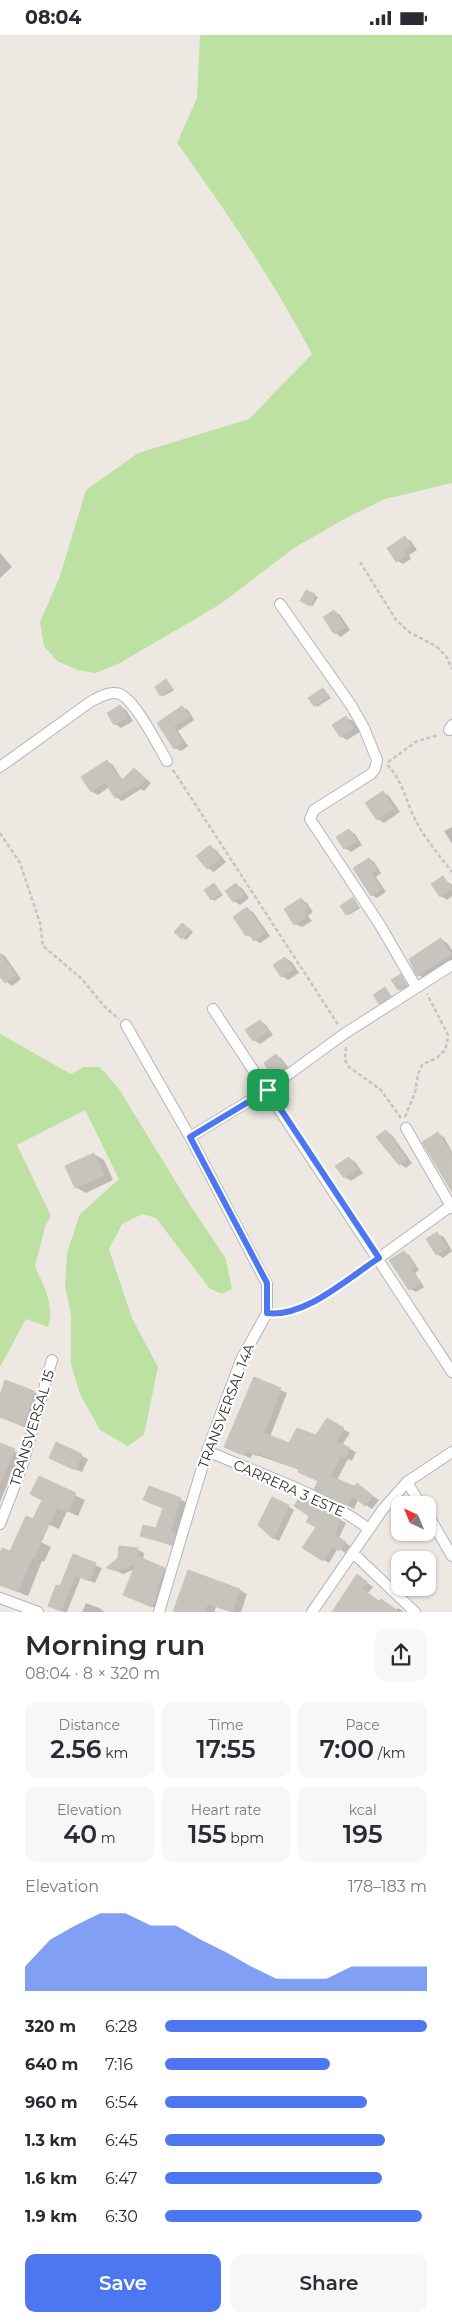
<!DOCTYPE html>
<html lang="en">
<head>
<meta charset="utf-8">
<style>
  body { margin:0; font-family:Montserrat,sans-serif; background:#f7f7f7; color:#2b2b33; height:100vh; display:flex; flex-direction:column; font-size:19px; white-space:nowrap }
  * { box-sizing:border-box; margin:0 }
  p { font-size:16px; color:#7c7c81 }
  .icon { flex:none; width:28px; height:28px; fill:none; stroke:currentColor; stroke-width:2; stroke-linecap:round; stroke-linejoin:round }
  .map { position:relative; height:1577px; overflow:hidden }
  .sheet { display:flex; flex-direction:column; background:#fff; flex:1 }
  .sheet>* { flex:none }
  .needle { width:32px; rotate:317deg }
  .buttons { position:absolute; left:391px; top:1461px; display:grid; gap:10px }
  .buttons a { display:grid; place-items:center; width:45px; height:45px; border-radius:10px; background:#fff; box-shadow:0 1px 4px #0004; font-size:25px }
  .pin { position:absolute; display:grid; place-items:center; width:42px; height:42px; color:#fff; margin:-21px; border-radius:10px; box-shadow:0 2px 8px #0006 }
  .round { display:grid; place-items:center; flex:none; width:52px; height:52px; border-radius:10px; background:#f7f7f7 }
  .headline { display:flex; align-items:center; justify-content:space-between; height:85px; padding:0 25px }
  h1 { font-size:28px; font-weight:600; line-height:38px }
  .metrics { display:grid; grid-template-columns:repeat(3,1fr); gap:8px; height:85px; padding:5px 25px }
  .metrics div { display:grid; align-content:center; border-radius:10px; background:#f7f7f7; text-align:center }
  .metrics b { font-size:25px; font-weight:600 }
  .metrics small { font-size:14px; font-weight:400 }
  .metrics p { font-size:14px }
  .chart { height:140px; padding:10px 25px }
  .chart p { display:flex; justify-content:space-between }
  .chart svg { width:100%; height:90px; margin-top:5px; fill:#4d77f0; opacity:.7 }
  .action { display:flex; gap:10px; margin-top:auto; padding:10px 25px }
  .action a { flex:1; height:58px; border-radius:10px; background:#4d77f0; color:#fff; font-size:20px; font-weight:600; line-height:58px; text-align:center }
  .action a+a { background:#f7f7f7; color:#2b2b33 }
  ul { padding:0 25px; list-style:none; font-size:16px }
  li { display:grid; grid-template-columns:80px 60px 1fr; align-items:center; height:38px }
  li i { height:12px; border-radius:6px; background:#4d77f0 }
  .status { display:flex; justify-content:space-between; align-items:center; height:35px; padding:0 25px; background:#fff; direction:ltr }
  .status svg { height:14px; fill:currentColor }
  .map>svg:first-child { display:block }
  .green { fill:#bce1a2 }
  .shadow { fill:#0003 }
  .building { fill:#c7c3bd; stroke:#cac4bb }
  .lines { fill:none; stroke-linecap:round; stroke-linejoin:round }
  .street-casing { stroke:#b2b5bd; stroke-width:12 }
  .path { stroke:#c4c4c4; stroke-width:2.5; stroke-dasharray:4 2.5; stroke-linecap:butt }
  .street { stroke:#fff; stroke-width:10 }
  .route-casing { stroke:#fff; stroke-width:10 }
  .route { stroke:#4d77f0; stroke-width:6 }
  .labels { text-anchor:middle; stroke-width:4.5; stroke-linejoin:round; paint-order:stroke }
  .street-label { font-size:14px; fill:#2e2e2e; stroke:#fff }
</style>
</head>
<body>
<div class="status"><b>08:04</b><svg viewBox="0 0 49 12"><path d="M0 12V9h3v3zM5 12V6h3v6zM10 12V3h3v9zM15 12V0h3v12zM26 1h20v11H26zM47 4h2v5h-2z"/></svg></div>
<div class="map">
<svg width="452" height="1577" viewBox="0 0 452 1577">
  <rect width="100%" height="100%" fill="#eee8e2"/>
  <path class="green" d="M200,0H452V448L385,464L346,483L294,513L219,570L118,629L96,638L78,635L57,626L44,611L40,587L60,541L86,455L138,418L249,384L312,319C273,245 226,176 177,108L197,63Z
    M0,999L71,1039L84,1032H100L119,1054L190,1170L226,1224L232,1254L222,1259L210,1254L156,1183L142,1179L122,1189L109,1214L132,1283L158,1332L144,1400L128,1411L100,1395L80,1359L71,1329V1281L65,1250L67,1218L80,1179L119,1144L85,1075L17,1110L51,1181L45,1192L35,1231C44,1252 55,1270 48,1292L26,1284L0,1332Z"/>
  <path class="shadow" d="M405,503L411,506L417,515L409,520L411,524L403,529L397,526Z
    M0,518L12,532L0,543Z
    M307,556L318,562L313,571L302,566Z
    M334,576L340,580L350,595L341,602L335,598Z
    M166,646L174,655L164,661L161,660Z
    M323,654L331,663L317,672L315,670Z
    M120,671L126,675L133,686L121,693L115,689Z
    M182,672L188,675L194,685L178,696L188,711L181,716L175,713L158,688Z
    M347,683L353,686L360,697L347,705L341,701Z
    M107,726L113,730L123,746L134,734L151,748L144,756L141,754L122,766L116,762L109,752L98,760L91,756Z
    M383,757L389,761L400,777L384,788L377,784Z
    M452,792V809L444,796Z
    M349,795L355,799L362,810L351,817L345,813Z
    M210,811L216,815L226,827L214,837L207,833Z
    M369,824L374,827L381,838L376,842L386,857L377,863L372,860Z
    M443,843L452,850V861L447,865L441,861Z
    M214,850L223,860L214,866L212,864Z
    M236,850L242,853L249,863L240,870L234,866Z
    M301,864L307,868L313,877L308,881L312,886L302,892L295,889Z
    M353,864L360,873L349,880L347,879Z
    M247,874L253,877L270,901L260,908L247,900Z
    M185,891L193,897L186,905L176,897Z
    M441,904L447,908L452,915V926L424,943L418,940Z
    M0,918L5,921L21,944L12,951L0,941Z
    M285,923L292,927L299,938L288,945L282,941Z
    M401,941L408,951L401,955L398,954Z
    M385,954L393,963L382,969L380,968Z
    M260,986L266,990L273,1000L260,1009L254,1005Z
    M276,1020L282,1024L290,1035L279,1043L273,1039Z
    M387,1097L392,1100L412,1128L406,1133L400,1129Z
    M438,1099L444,1102L452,1117V1154Z
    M94,1119L104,1125L113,1145L86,1158L76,1152Z
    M349,1123L355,1127L363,1138L351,1146L345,1142L337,1132Z
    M437,1199L444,1202L452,1216L443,1223L437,1219Z
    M404,1217L409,1220L419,1235L415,1238L424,1252L416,1257L410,1254Z
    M255,1344L287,1358L270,1402L290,1409L316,1402L327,1385L350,1398L342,1410L356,1417L352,1426L348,1424L337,1445L355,1453L363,1454L379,1465L372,1474L358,1465L354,1474L316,1453L319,1446L299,1437L300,1435L253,1419L250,1423L226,1412Z
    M34,1357L40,1360L29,1394L0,1382V1360Z
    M57,1409L88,1424L82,1437L57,1426Z
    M0,1410L20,1419L0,1467Z
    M39,1443L85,1465L78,1481L67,1476L59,1494L45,1488Z
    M180,1464L187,1468L176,1501L181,1504L178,1513L142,1500L157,1495L164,1473L145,1465Z
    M300,1464L346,1488L339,1503L350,1511L345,1518L338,1513L329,1528L304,1513L318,1492Z
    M288,1471L294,1475L279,1506L273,1503Z
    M20,1497L51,1512L44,1527L42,1526L28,1561L0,1550V1522L11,1518Z
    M120,1513L138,1515L144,1518L143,1526L170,1537L158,1574L130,1563L135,1534L123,1539L108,1532L119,1524Z
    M74,1521L102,1533L95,1548L81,1542L67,1577H64L55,1574L61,1553Z
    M363,1545L373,1552L368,1558L380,1567L382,1565L396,1575L398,1573L404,1577H333Z
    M240,1555L247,1559L241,1577H231L216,1572L214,1577H174Z
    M86,1568L99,1573L105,1577H82Z"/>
  <path class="building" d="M405,501L411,511L403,516L406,520L396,527L387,513Z
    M306,555L315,559L310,571L300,566Z
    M334,575L345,592L334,599L323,582Z
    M166,644L172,653L160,661L155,652Z
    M323,653L329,661L314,671L308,663Z
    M120,670L127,682L114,690L107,678Z
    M182,671L190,682L173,692L183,707L174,714L157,688Z
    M346,681L354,693L340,702L332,690Z
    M107,725L121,746L134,733L146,744L137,753L135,751L115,763L105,747L91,757L81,742Z
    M383,756L394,773L377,785L365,768Z
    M349,794L357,806L344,814L336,802Z
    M210,810L220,823L207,834L196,821Z
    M369,823L377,835L371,839L382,854L371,861L353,833Z
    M443,841L452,854L440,862L431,849Z
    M214,848L221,858L211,865L204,855Z
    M236,848L244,860L233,867L225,856Z
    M353,862L358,871L346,880L340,871Z
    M301,863L308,873L303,877L306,882L294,890L284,874Z
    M247,872L265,898L254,906L249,899L246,901L233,882Z
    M182,888L191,895L182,904L174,897Z
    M441,903L451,919L417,941L409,924Z
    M0,918L16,940L5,948L0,942Z
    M285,922L293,934L281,942L273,930Z
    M401,939L406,949L398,955L391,945Z
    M385,952L391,961L379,969L373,960Z
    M260,985L268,996L253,1006L245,995Z
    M276,1019L285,1031L272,1040L264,1028Z
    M386,1095L407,1125L399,1130L376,1102Z
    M438,1097L452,1120V1157L422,1107Z
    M94,1118L104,1140L75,1153L65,1131Z
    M349,1122L357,1134L344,1143L335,1131Z
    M437,1197L447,1213L436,1220L426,1204Z
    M404,1216L414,1232L411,1234L420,1249L409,1255L389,1225Z
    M254,1342L281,1353L264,1398L289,1408L297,1393L316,1400L327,1383L344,1393L336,1406L350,1413L345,1423L341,1421L330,1441L354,1451L357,1448L373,1461L365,1471L352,1461L347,1471L314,1454L318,1446L298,1437L299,1434L258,1418L257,1421L246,1416L243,1420L224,1412Z
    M5,1345L34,1356L23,1391L0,1382V1360Z
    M56,1407L82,1419L75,1435L49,1423Z
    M0,1408L15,1414L0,1449Z
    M39,1441L76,1458L68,1477L57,1472L34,1523L32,1522L18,1557L0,1550V1518L2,1513L10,1516L26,1481L33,1484L42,1465L30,1459Z
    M149,1451L181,1463L170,1497L175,1499L172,1510L140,1501L143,1490L156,1493L163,1473L143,1465Z
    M272,1462L289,1470L273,1504L258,1490Z
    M300,1462L341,1484L334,1499L346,1507L339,1516L333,1511L323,1526L302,1513L316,1492L306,1487L309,1481L294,1471Z
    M119,1511L138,1513L137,1527L139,1522L165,1533L156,1554H159L152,1572L123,1560L136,1528L116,1536L106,1533L118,1523Z
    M73,1519L96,1528L89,1546L75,1540L61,1576L48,1571L56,1550L60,1551Z
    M188,1535L240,1554L232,1577L208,1568L204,1577H173Z
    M357,1539L367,1547L362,1554L379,1566L381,1564L399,1577H332Z"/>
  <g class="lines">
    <g class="street-casing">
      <path id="street" d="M280,569L351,670L364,693L377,725L375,734L371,739L314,775L310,784L380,890L416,952
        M449,695L452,690
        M0,732L90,667C98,663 107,657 116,658C133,659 158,711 167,726
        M213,974L452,1337
        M126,990L190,1102L267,1249V1278L241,1325L207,1416L159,1577
        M406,1093L452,1173
        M190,1102L267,1055L344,999L452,930
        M379,1223L452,1170
        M207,1416C262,1440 321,1458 369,1494
        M407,1447L421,1470
        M428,1480L452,1521
        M0,1489L22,1432L52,1325
        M353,1518L415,1577
        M0,1563L38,1577
        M312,1577L383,1474L407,1447L452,1417"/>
    </g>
    <path class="path" d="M360,527L396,585L409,597L436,611L446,621L452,634
      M388,727L417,706L439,700
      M387,730C402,743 406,768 416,786C426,805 439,820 452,837
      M173,735L339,991
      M0,798L20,828L40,888L43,911L82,944L104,971L119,984
      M346,1012L345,1025L349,1032L381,1055L401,1083
      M405,1082L415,1058L418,1039L422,1030L438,1022L444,1016L447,1009L448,1000L427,959
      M278,1280L298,1275L369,1229"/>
    <use href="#street" class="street"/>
  </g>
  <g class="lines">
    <g class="route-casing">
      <path id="route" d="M268,1055L379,1223C348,1243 305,1283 267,1278V1248L190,1102Z"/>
    </g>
    <use href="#route" class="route"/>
  </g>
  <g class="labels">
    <g class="street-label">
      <text transform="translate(226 1371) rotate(-69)" y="5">TRANSVERSAL 14A</text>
      <text transform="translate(32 1393) rotate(-73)" y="5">TRANSVERSAL 15</text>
      <text transform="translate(289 1453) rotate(24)" y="5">CARRERA 3 ESTE</text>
    </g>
  </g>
</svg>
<div class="buttons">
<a><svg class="needle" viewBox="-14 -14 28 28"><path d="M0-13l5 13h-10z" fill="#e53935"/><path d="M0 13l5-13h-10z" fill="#7c7c81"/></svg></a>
<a><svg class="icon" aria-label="locate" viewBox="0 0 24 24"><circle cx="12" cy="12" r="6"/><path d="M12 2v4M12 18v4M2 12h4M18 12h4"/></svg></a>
</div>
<div class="pin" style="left:268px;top:1055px;background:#1e9e55"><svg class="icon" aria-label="arrive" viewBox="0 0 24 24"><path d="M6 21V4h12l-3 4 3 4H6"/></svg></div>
</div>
<section class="sheet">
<div class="headline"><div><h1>Morning run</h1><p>08:04 · 8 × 320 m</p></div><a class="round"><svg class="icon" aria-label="share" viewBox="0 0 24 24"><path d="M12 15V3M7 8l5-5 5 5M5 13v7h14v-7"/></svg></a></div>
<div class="metrics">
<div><p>Distance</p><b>2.56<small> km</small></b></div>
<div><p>Time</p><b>17:55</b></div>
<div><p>Pace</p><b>7:00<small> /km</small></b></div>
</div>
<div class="metrics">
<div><p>Elevation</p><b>40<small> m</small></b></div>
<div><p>Heart rate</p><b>155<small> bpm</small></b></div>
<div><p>kcal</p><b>195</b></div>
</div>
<div class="chart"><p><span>Elevation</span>178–183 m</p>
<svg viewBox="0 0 160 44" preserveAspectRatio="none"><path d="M0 44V32L10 19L20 12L30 6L40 6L50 12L60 12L70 19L80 25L90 32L100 38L110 38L120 38L130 32L140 32L150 32L160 32V44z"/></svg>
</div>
<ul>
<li><b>320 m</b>6:28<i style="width:100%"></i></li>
<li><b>640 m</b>7:16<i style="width:63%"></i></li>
<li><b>960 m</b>6:54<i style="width:77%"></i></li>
<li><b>1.3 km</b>6:45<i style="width:84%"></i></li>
<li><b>1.6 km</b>6:47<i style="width:83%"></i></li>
<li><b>1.9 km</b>6:30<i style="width:98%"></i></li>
</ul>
<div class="action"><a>Save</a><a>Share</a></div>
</section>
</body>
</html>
